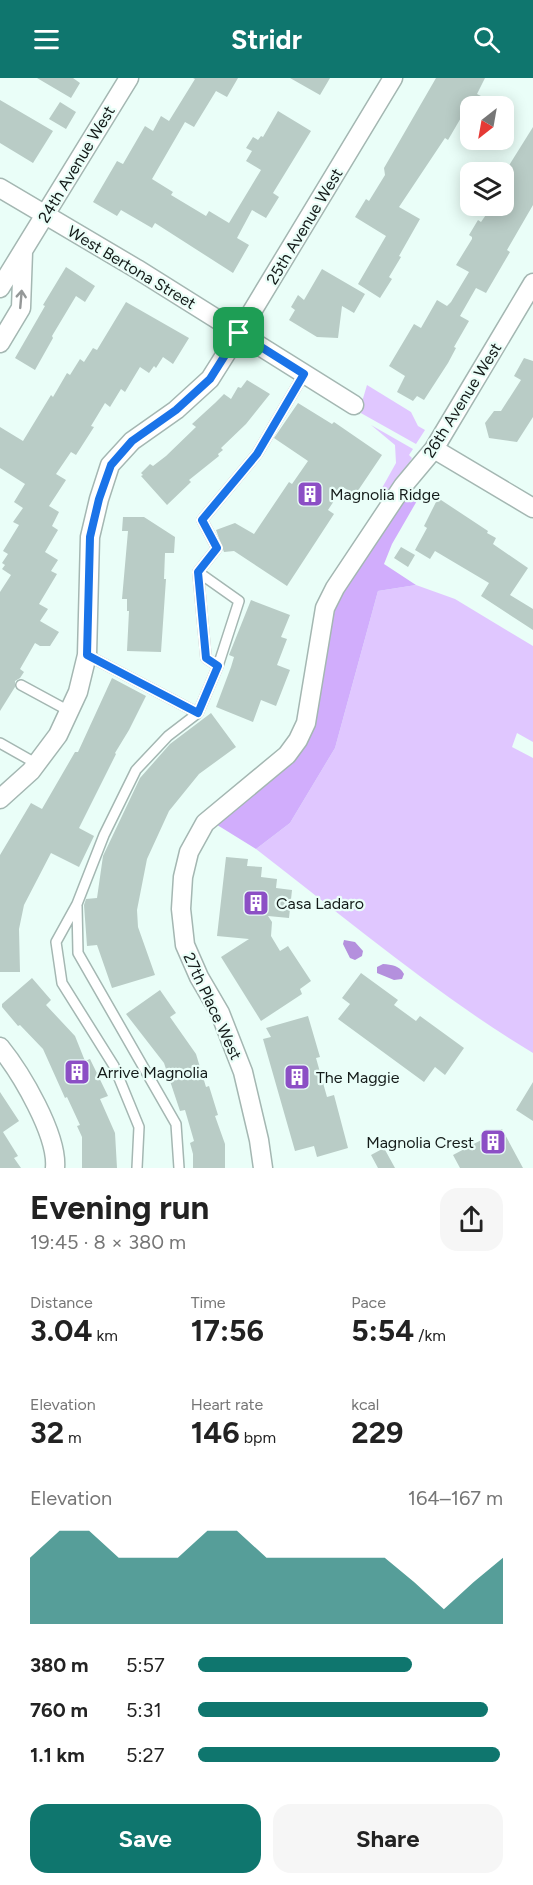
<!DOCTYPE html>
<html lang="en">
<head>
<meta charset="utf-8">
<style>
  body { margin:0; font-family:Figtree,sans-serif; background:#f6f6f6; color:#222; height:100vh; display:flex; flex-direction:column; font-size:22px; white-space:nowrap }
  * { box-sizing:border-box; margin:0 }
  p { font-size:20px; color:#767676 }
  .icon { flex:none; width:33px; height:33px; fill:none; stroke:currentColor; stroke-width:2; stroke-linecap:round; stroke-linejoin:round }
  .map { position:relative; height:1090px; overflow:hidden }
  .sheet { display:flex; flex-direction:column; background:#fff; flex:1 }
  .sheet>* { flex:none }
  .needle { width:39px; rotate:211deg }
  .fabs { position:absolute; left:460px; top:18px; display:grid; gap:12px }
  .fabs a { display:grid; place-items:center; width:54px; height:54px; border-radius:12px; background:#fff; box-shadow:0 3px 15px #0003; font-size:30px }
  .pin { position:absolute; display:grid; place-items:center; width:51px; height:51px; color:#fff; margin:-26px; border-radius:12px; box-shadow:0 3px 9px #0006 }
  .round { display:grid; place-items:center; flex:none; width:63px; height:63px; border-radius:18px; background:#f6f6f6 }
  .summary { display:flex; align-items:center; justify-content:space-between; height:102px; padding:0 30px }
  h1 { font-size:33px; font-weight:700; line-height:45px }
  .metrics { display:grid; grid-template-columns:repeat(3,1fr); gap:9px; height:102px; padding:6px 30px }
  .metrics div { display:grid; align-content:center }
  .metrics b { font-size:30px; font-weight:700 }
  .metrics small { font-size:16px; font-weight:400 }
  .metrics p { font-size:16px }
  .chart { height:168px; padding:12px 30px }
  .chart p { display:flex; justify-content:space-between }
  .chart svg { width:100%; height:108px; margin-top:6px; fill:#0f766e; opacity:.7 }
  .primary-button { display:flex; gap:12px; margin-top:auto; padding:12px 30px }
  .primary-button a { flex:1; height:69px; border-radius:18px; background:#0f766e; color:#fff; font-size:24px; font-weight:700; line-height:69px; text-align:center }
  .primary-button a+a { background:#f6f6f6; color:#222 }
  ul { padding:0 30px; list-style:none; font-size:20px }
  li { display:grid; grid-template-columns:96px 72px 1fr; align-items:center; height:45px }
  li i { height:15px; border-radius:8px; background:#0f766e }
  header { display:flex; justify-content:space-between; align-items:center; height:78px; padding:0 30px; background:#0f766e; color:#fff; font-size:27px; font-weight:700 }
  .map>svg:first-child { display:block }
  .green { fill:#e0c7ff }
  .forest { fill:#d1adfc }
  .water { fill:#b490dd }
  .building { fill:#b9ccc6 }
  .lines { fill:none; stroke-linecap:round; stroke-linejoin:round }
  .service-casing { stroke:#a4b7b2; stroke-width:12 }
  .minor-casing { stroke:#a4b7b2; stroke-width:21 }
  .service { stroke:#fff; stroke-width:9 }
  .minor { stroke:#fff; stroke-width:18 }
  .oneway { stroke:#959898 }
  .route-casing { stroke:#fff; stroke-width:12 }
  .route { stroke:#1a73e8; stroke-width:8 }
  .labels { text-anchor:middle; stroke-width:4.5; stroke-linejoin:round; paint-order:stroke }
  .street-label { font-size:16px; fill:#141b19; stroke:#eafef8 }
  .poi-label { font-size:16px; fill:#141b19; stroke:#eafef8; text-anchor:start }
</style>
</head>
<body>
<header><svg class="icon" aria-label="menu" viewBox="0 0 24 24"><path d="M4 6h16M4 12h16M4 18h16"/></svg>Stridr<svg class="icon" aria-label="search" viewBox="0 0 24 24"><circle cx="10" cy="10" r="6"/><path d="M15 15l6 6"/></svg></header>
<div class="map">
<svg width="533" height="1090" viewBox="0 0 533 1090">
  <rect width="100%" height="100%" fill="#eafef8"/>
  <path class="green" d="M367,307L411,334L418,348L425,352L416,366L359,334Z
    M371,347L413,371L409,377L412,380L384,425L377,419L396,385L395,367Z
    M416,507L455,521L533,568V664L517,655L512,669L533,680V975C435,916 347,841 256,771L290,745L335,670L378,513Z"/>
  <path class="forest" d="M409,419L418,421L392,466L384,486L416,507L378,513L335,670L290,745L256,771L214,745L282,674L301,643L330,518L380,445Z"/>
  <path class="water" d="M344,862L355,864L363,873L362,878L355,882L350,880L343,866Z
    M383,886C392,887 399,887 404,896L402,901L394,902L377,895V889Z"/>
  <path class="building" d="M37,0H73L80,5L71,20Z
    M193,0H238L227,19L216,13L194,49L185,44L152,101L173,114L171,117L206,138L209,133L229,145L261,92L246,83L252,73L246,70L253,59L258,62L261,58L263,59L278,33L311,53L273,115L279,119L266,140L252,132L237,160L249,167L233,195L155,145L152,150L121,132L117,138L93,124L117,83L123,86L145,48L153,53L161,38L169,43L195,1Z
    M290,0H330L320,17Z
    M436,0H485L477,16L483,19L478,28H471V37L468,42L462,38L448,62L445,60L399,129L420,141L399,178L401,179L389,199L392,201L380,220L358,206L386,158L355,139L366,121L369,123L385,97L384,90Z
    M0,22L53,53L33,85L0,65Z
    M60,24L76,34L66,51L49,41Z
    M533,49V127L507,172L510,174L486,215L476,210L460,238L469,243L454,269L456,270L448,285L424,322L417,318L413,323L397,314L405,298L389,288L414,246L421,250L437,222L447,228L451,224L469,194L456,187L472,161V159L469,157L478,142L481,144L492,128H504V107L513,92L508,89Z
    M66,189L95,208L85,224L76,218L52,258L53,260L35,292L15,280L45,228L43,227Z
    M322,191L365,216L354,235L342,228L338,260L317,259L289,242L295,232L291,229L298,217L304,222Z
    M126,224L189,260L173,286L163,279L156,290L154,288L149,295L140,289L125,314L121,311L110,329L105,325L91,348L94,349L76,377L71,374L56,396L66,402L49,428L59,434L52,448L58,452L45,474L58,482L51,493L57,496L39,526L48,531L40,543L59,554L50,568H40L35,565L20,591L24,594L20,600L15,603V609L0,633V514L11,497L2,491L5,487L2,485L8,476L3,473L19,447L13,444L23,430L14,424L25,406L0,390V349L23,363L51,317L53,319L67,295L70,297L80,281L84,284L93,270L97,272Z
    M524,280L533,283V339L517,364L489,360L485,345L494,333H501L521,302L514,298Z
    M247,302L270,316L246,346L221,370L223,372L218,376L219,378L189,402L191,404L167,427L141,398L143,397L141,395L150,386L153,388L166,378L196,349L192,346L215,325L224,316L231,321L238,309L241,310Z
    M298,325L332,346L334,344L382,377L355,417L343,409L328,432L334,436L287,508L234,473L224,474L216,452L235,445L254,456L289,404L292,406L308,383L274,360Z
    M438,420L488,453L487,455L496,460L493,466L528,490L510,517L533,531V552L481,518L489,505L435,473L430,481L415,472L427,450L424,448Z
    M123,439H144L175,459L174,475H165L164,501H166L161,574L127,573L129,533H127V521H122L128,453H122Z
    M401,469L415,477L408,489L394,480Z
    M251,522L290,537L281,559L287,561L277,587L290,592L276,628L261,622L253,644L216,629L231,589L234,579L229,577Z
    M112,600L146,618L129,652L115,675L116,676L79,750L94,758L79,789L51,775L24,827L19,851L20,894H0V777L31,725L42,731L75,674H78Z
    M211,635L236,669L199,696L169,733L147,781L137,832L138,849L155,897L112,910L97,867L87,868L84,827L86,821L97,820L103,778L140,700L170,666Z
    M226,779L248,781L247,788L262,789L261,799L277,801L276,810L292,812L289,840L268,838L272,844L271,858L280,873L288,868L311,903L300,911L302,916L261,943L221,879L249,861L217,858Z
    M361,895L398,922L394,927L416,943L420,938L464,970L445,997L435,989L424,1004L338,941L350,926L342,920Z
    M32,900L51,922L46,927L75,958L85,983L90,981L108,1018L100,1021L115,1055L117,1090H82V1059L77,1048L80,1047L67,1019L65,1020L43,971L20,947L18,948L2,929V926Z
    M160,912L176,935L170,939L196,976L206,1009L209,1008L218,1037L215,1038L225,1066V1090H193V1076L190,1065L194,1063L185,1032L180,1033L164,985L126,936Z
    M308,938L320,979L316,980L327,1019L334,1017L348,1070L317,1079L314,1068L295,1073L263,961L271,959L266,950Z
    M533,1004V1043L516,1032Z
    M0,1014L19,1043L3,1054L18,1078L14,1080L21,1090H0Z
    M502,1051L523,1090H460L453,1077Z
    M384,1070L395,1090H378L371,1077Z"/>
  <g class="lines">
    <g class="service-casing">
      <path id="service" d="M198,494L239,523L218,588
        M87,577L198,635
        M21,607L69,633
        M0,665L37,686
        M77,828L78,875L176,1046L179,1090
        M137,1090L139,1049L114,988L62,905L56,864L77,826L104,757L136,692L168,658L198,635L218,588L206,580L198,494L217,470L202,442L257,376L304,296"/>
    </g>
    <g class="minor-casing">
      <path id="minor" d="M0,110L137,191L354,327
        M0,210L129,0
        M0,265L21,230L23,174
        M434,371L533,430
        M0,721L31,693L58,657L78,614L87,577L90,459L99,421L110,387L132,363L176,332L210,301L239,255L393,0
        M0,969C21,995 58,1057 55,1090
        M263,1090L259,1062L243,994L220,935L199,899L185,867L181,831L183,799L189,774L205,745L287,677L298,662L306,645L325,530L335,510L403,408L434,371L533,205"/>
    </g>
    <use href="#service" class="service"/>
    <use href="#minor" class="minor"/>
  </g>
  <defs><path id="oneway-shaft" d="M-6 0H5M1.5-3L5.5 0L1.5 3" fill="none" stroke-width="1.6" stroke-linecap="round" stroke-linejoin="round" transform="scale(1.5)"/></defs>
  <use class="oneway" href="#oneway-shaft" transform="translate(21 221) rotate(-85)"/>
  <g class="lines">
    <g class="route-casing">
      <path id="route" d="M239,255L304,296L257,376L202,442L217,470L198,494L206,580L218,588L198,635L87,577L90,459L99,421L111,387L132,363L176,332L210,301Z"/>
    </g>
    <use href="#route" class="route"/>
  </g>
  <defs>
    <g id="building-square" transform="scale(1.35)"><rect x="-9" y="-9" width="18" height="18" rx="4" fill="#8c4fc5" stroke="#eafef8"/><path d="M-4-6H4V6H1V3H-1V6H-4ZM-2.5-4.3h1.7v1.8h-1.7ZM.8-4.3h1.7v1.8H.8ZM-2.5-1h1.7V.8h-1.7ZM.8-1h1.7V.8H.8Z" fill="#fff"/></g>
  </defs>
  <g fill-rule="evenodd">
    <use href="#building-square" x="310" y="416"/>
    <use href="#building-square" x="256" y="825"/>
    <use href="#building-square" x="77" y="994"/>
    <use href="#building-square" x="297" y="999"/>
    <use href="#building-square" x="493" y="1064"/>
  </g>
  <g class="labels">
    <g class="street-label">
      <text transform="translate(76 86) rotate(-59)" y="6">24th Avenue West</text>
      <text transform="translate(304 148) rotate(-59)" y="6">25th Avenue West</text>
      <text transform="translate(132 189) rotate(31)" y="6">West Bertona Street</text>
      <text transform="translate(462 322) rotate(-58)" y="6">26th Avenue West</text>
      <text transform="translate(213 928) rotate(65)" y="6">27th Place West</text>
    </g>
    <g class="poi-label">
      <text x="330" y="422">Magnolia Ridge</text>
      <text x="276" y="831">Casa Ladaro</text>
      <text x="97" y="1000">Arrive Magnolia</text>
      <text x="316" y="1005">The Maggie</text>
      <text x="474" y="1070" text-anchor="end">Magnolia Crest</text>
    </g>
  </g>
</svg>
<div class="fabs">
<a><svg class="needle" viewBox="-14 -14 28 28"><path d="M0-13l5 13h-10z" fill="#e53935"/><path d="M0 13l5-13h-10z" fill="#767676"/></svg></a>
<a><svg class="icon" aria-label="layers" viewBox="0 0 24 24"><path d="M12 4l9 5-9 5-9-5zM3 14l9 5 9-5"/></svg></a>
</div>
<div class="pin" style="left:239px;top:255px;background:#1e9e55"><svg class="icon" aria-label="arrive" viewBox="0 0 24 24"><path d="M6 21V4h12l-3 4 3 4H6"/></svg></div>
</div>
<section class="sheet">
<div class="summary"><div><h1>Evening run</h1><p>19:45 · 8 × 380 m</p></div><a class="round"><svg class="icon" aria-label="share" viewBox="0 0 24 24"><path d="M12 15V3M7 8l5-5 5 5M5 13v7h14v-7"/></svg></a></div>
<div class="metrics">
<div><p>Distance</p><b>3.04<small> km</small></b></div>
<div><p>Time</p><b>17:56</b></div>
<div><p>Pace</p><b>5:54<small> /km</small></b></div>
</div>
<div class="metrics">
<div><p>Elevation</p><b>32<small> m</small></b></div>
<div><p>Heart rate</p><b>146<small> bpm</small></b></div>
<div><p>kcal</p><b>229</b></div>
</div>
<div class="chart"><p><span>Elevation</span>164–167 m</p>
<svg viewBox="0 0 160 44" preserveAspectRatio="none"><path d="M0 44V17L10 6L20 6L30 17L40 17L50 17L60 6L70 6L80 17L90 17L100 17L110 17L120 17L130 27L140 38L150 27L160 17V44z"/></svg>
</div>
<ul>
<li><b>380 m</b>5:57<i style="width:70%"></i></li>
<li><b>760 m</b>5:31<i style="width:95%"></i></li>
<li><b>1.1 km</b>5:27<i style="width:99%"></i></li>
</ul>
<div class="primary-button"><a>Save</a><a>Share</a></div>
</section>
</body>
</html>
